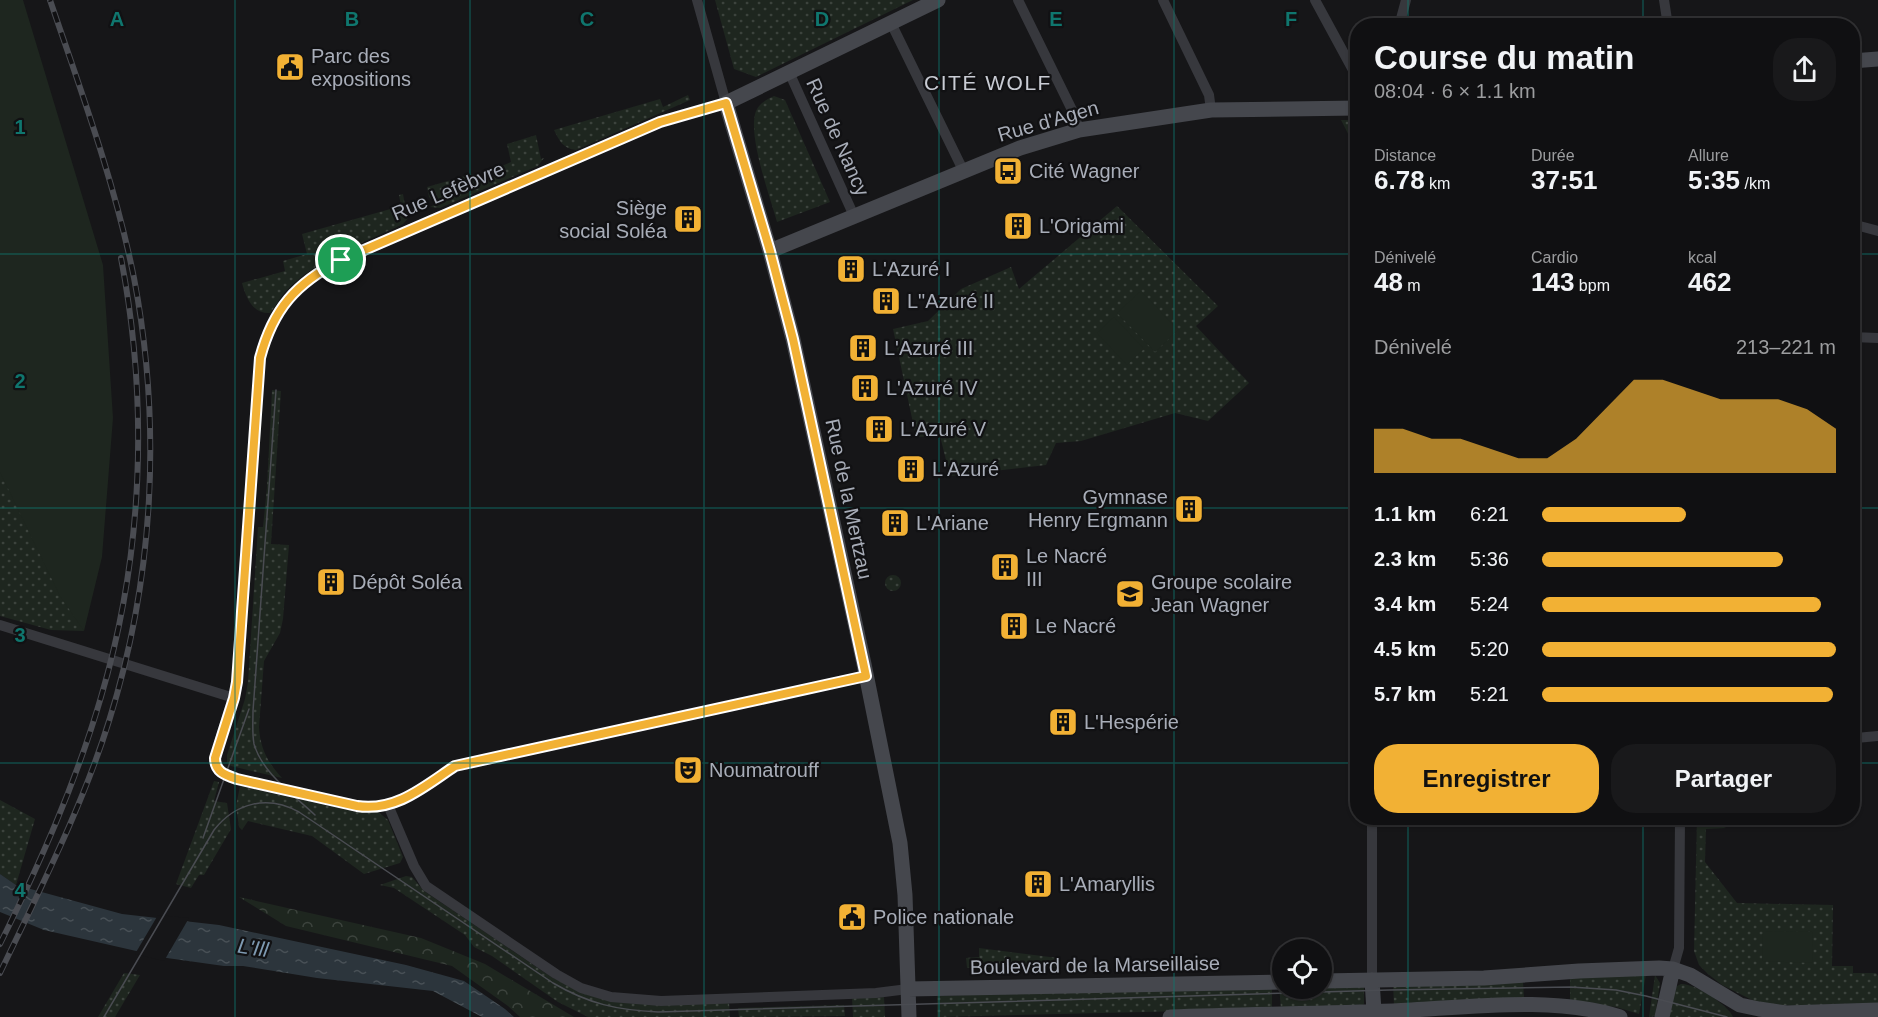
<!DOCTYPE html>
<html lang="fr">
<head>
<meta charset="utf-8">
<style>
  body { margin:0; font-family:Helvetica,sans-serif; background:#19191b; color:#f1f3f6; height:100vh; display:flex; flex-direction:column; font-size:22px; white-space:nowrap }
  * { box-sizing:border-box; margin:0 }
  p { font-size:20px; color:#9c9d9f }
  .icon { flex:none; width:33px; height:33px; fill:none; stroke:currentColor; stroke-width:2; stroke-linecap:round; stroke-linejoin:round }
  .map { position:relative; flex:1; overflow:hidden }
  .panel { position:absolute; left:1350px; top:18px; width:510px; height:807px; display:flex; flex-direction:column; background:#101012; border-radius:24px; box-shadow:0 2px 4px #0004,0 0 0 2px #303032 }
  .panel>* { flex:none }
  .buttons { position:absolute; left:1272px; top:939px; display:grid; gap:12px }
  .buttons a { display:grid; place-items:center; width:60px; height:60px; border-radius:50%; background:#101012; box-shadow:0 2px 4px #0004,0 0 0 2px #303032; font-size:30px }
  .pin { position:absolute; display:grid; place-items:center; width:51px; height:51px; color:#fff; margin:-26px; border:3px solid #fff; border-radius:50%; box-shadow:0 2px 6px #0007 }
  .round { display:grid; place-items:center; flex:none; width:63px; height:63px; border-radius:24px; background:#19191b }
  .summary { display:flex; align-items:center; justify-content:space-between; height:102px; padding:0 24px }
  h1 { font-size:33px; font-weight:700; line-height:45px }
  .figures { display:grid; grid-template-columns:repeat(3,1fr); gap:9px; height:102px; padding:6px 24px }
  .figures div { display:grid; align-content:center }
  .figures b { font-size:26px; font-weight:700 }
  .figures small { font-size:16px; font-weight:400 }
  .figures p { font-size:16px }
  .chart { height:168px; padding:12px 24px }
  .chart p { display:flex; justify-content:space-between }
  .chart svg { width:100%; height:108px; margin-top:6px; fill:#f2b134; opacity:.7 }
  .action { display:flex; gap:12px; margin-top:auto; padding:12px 24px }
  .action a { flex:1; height:69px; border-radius:24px; background:#f2b134; color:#111; font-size:24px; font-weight:700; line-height:69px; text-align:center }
  .action a+a { background:#19191b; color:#f1f3f6 }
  ul { padding:0 24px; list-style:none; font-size:20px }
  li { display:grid; grid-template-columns:96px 72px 1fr; align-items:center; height:45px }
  li i { height:15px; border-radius:8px; background:#f2b134 }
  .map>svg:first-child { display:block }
  .grass { fill:url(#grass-dots) }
  .forest { fill:url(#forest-crowns) }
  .garden { fill:#1e261f }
  .water { fill:url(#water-ripples) }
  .pier { fill:#161618 }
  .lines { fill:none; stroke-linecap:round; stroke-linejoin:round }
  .street { stroke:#37383d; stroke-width:10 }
  .secondary { stroke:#45474d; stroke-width:15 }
  .tram { stroke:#4a4c52; stroke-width:1.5 }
  .rail-casing { stroke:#4a4c52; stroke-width:6 }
  .rail { stroke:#111113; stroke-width:4; stroke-dasharray:11; stroke-linecap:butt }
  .route-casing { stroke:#fff; stroke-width:12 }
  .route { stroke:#f2b134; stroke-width:8 }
  .grid { fill:none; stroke:#0f766e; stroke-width:1.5; stroke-opacity:0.55 }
  .labels { text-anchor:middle; stroke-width:4.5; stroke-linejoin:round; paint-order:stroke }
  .poi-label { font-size:20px; fill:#a8adb8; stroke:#111113; text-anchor:start }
  .street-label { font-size:20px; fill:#a8adb8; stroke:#111113 }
  .neighbourhood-label { font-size:21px; letter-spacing:1.5px; fill:#c9ccd4; stroke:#111113 }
  .water-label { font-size:21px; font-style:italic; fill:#7f9bb3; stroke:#111113 }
  .grid-label { font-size:20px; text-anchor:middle; font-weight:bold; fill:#0f766e; stroke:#111113; stroke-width:4.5; stroke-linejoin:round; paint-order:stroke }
</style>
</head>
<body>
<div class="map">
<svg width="1878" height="1017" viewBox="0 0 1878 1017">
  <defs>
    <pattern id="grass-dots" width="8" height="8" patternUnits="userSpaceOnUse" patternTransform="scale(1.5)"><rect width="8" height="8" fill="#1e261f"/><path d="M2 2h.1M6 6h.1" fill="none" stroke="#3c433d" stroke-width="1.8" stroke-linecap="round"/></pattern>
    <pattern id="forest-crowns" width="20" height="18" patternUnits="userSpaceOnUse" patternTransform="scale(1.5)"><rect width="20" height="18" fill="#1e261f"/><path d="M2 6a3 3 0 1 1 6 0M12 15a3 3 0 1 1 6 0" fill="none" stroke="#3c433d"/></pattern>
    <pattern id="water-ripples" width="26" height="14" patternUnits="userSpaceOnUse" patternTransform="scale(1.5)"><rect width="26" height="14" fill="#2c353c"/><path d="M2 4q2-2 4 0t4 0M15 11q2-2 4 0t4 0" fill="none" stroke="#485056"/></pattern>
  </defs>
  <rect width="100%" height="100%" fill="#161618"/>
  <path class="grass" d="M715,0H913L756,77L734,69Z
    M688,95L690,100L576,150C563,149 559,140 554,130L660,99L663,107Z
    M774,96L785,100L830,202L777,222C770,196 747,135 756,111C759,104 767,99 774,96Z
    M1341,120H1357V151Z
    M536,135L541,159L544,158L538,166L440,208L430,207L436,204L429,197L427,187L472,174L480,175L511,162L507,144Z
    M403,194L407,217L410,216L403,224C364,243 318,258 287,290C280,297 276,306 270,313C253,314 246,298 242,283L285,271L283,261L307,254L302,234L401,206L399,195Z
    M1117,206L1218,306L1196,326L1249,383L1208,421L1175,413L1081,441L1056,443L1046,465L950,476L940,436L916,437L893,329L928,321L961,289L1011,267L1019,289Z
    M272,390L281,391L271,544L289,545L283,619L280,633L264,661L259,727C260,748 268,763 282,778L231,766L227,762V755L245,699L248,682L258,527H263L267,487Z
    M0,467L84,631L51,630L0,616Z
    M885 583a8 8 0 1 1 16 0a8 8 0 1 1-16 0Z
    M214,781L219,782L214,801L227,803L231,829L204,875H199L191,888L176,884Z
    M240,786L356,812L377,811L388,820L403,857L400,863L364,874L312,836L248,821L242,830L239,827L236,806Z
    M0,800L35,819L16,885L0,874Z
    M1697,818H1705L1726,828L1706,829L1705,862L1737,903L1833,905L1832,966H1853V973H1876L1878,976V1010L1760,1004L1722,985L1708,974L1699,965L1694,951Z
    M406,876L412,877L424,891L553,978L588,995L729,1002L730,1017H588L558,1002L492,956L474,947L465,935L394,888L380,885Z
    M979,948L1058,958V967L967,968L966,958L979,957Z
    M124,973L140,975L115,1017H98Z
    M1646,974L1639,1014L1616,1007L1574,1003L1570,999V977Z
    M1655,975L1660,983L1655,1016L1649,1017Z
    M1523,982L1524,998L1394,1006L1393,983Z
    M1681,984C1694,983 1729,1005 1733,1017H1666L1675,987Z
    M1322,985L1364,986V1004L1361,1006L1281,1009L1279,986L1282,988H1322Z
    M1272,986V1009L937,1017V996Z
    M884,997L885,1017H853L852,998Z
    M844,1005L845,1016L739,1017L738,1008Z"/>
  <path class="forest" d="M239,897L421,938L485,964L574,1017H520L508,1006L452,966L286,926Z"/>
  <path class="garden" d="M0,0H23L103,265L113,418L102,557L84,631L60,596L0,472Z
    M1141,291L1178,330L1155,352L1117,313Z
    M1114,317L1144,349L1127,365L1097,333Z
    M1763,931L1813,932L1812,963L1762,961Z"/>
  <path class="water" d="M0,874L16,885L122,914L219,925L406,965L464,981L505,1009L514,1017H482L433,991L317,978L243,966H224L167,958L44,930L0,912Z"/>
  <path class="pier" d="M158,915L189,918L164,961L135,954Z"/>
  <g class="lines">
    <path class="street" d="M697,0L726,103L660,122L341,260C296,283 273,309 260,358L237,682C233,704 214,748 216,766L222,773L237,779L357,806C396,811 425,786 455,766L866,676
      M1018,0L1075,116L1079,130
      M1163,0L1209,95L1211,110
      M1315,0L1353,70L1356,88V108
      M1664,0L1668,26
      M891,23L964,172
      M1399,26L1406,0
      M789,72L854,216
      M1852,224L1878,231
      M1852,337L1878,338
      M0,625L234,698
      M1852,736L1856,738L1878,736
      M388,805L414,866L426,886L556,974L581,988L611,997L661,1001L876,993L908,989
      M1372,818V980
      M1673,969L1679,948L1680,818"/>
    <path class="secondary" d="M1852,61L1878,59
      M770,251L1020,148L1079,130L1211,110L1358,108
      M1372,980L1374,1011
      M1322,981L1484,978L1579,971L1659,968L1673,969L1690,975L1740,1005L1759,1009L1786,1013L1878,1010
      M908,989L1282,982
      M909,1017L905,895L900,843L864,664L793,339L770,251L726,103L938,0
      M1170,1017C1244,1014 1319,1014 1393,1011C1463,1008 1553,995 1620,1017
      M1662,1017L1673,969"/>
    <path class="tram" d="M276,390L253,711C253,722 252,733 254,744C262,773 294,795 315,815
      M203,838L249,709
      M104,1017L214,830C236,802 268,795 299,812L553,983C589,1004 617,1010 658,1012L1389,990L1571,987L1616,990L1646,996L1727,1017"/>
    <g class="rail-casing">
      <path id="rail" d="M0,944C39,865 76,783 101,697C143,555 149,404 121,258
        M0,973C39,891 82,808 109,721C154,578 162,425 134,278C115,183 81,91 50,0"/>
    </g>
    <use href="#rail" class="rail"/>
  </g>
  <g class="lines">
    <g class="route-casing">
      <path id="route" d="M726,103L770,251L793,339L866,676L455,766C425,786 396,812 357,806L237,779C225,775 215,772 215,758L234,698L237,682L260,358C273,309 296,283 341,260L660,122Z"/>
    </g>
    <use href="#route" class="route"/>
  </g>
  <path class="grid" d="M235,0V1017M470,0V1017M704,0V1017M939,0V1017M1174,0V1017M1408,0V26M1643,0V26M0,254H1358M1852,254H1878M0,508H1358M1852,508H1878M0,763H1358M1852,763H1878M1408,818V1017M1643,818V1017"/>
  <defs>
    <g id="civic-square" transform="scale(1.5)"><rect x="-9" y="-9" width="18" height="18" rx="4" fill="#f2b134" stroke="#111113"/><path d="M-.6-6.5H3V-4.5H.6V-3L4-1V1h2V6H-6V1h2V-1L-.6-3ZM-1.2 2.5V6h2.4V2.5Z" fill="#111"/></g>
    <g id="bus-square" transform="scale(1.5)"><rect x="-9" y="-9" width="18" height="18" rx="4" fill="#f2b134" stroke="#111113"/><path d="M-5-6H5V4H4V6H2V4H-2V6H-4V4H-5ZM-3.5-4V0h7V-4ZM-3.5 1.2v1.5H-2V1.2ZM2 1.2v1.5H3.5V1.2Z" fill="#111"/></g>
    <g id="building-square" transform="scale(1.5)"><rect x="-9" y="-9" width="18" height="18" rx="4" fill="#f2b134" stroke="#111113"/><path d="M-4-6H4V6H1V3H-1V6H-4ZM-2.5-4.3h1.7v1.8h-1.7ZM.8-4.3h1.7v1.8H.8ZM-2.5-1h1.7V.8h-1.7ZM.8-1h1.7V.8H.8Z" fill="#111"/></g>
    <g id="school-square" transform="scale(1.5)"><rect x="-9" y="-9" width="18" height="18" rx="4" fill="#f2b134" stroke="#111113"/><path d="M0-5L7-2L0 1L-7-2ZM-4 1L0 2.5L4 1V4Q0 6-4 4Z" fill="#111"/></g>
    <g id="theatre-square" transform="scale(1.5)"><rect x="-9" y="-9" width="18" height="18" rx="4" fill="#f2b134" stroke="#111113"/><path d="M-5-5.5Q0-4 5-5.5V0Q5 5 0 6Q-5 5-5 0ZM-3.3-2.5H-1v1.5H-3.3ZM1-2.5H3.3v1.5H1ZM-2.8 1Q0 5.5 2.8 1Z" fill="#111"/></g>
  </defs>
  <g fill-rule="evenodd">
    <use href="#civic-square" x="290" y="67"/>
    <use href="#bus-square" x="1008" y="171"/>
    <use href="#building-square" x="688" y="219"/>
    <use href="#building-square" x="1018" y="226"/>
    <use href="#building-square" x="851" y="269"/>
    <use href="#building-square" x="886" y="301"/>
    <use href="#building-square" x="863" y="348"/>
    <use href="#building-square" x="865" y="388"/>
    <use href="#building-square" x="879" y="429"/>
    <use href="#building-square" x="911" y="469"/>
    <use href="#building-square" x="1189" y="509"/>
    <use href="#building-square" x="895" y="523"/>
    <use href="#building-square" x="1005" y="567"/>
    <use href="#building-square" x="331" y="582"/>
    <use href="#school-square" x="1130" y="594"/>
    <use href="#building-square" x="1014" y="626"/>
    <use href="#building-square" x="1063" y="722"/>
    <use href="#theatre-square" x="688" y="770"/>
    <use href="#building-square" x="1038" y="884"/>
    <use href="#civic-square" x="852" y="917"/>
  </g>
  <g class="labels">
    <g class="poi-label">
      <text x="311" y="63">Parc des<tspan x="311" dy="23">expositions</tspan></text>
      <text x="1029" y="178">Cité Wagner</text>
      <text x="667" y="215" text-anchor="end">Siège<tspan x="667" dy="23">social Soléa</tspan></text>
      <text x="1039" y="233">L'Origami</text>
      <text x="872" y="276">L'Azuré I</text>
      <text x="907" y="308">L"Azuré II</text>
      <text x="884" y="355">L'Azuré III</text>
      <text x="886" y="395">L'Azuré IV</text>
      <text x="900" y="436">L'Azuré V</text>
      <text x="932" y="476">L'Azuré</text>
      <text x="1168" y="504" text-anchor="end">Gymnase<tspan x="1168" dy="23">Henry Ergmann</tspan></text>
      <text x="916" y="530">L'Ariane</text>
      <text x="1026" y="563">Le Nacré<tspan x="1026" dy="23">III</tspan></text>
      <text x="352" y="589">Dépôt Soléa</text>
      <text x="1151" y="589">Groupe scolaire<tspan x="1151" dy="23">Jean Wagner</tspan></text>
      <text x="1035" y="633">Le Nacré</text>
      <text x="1084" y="729">L'Hespérie</text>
      <text x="709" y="777">Noumatrouff</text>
      <text x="1059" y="891">L'Amaryllis</text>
      <text x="873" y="924">Police nationale</text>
    </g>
    <g class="street-label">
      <text transform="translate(1048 121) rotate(-16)" y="7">Rue d'Agen</text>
      <text transform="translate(838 137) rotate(66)" y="7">Rue de Nancy</text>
      <text transform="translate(448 191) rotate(-23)" y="7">Rue Lefèbvre</text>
      <text transform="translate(849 499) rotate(78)" y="7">Rue de la Mertzau</text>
      <text transform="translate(1095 965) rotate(-1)" y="7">Boulevard de la Marseillaise</text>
    </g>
    <g class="neighbourhood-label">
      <text x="988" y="90">CITÉ WOLF</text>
    </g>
    <g class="water-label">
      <text transform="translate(253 948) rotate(9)" y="7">L'Ill</text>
    </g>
  </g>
  <g class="grid-label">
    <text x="117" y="26">A</text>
    <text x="352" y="26">B</text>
    <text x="587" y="26">C</text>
    <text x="822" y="26">D</text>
    <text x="1056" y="26">E</text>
    <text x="1291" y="26">F</text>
    <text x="20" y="134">1</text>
    <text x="20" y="388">2</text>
    <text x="20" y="642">3</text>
    <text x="20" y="897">4</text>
  </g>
</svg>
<div class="buttons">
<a><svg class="icon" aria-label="locate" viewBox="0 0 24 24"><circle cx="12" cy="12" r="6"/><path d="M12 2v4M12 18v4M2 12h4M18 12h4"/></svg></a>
</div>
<div class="pin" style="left:341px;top:260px;background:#1e9e55"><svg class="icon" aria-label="arrive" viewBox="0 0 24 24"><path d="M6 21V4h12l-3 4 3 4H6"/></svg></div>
<section class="panel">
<div class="summary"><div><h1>Course du matin</h1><p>08:04 · 6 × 1.1 km</p></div><a class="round"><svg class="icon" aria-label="share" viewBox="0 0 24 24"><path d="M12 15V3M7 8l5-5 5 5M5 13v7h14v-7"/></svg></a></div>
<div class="figures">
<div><p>Distance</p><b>6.78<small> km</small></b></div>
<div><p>Durée</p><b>37:51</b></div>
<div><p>Allure</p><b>5:35<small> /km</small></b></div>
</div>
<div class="figures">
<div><p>Dénivelé</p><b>48<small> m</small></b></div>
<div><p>Cardio</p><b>143<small> bpm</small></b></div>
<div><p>kcal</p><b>462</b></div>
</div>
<div class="chart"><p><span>Dénivelé</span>213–221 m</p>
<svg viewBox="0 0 160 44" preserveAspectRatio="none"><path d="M0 44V26L10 26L20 30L30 30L40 34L50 38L60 38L70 30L80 18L90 6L100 6L110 10L120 14L130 14L140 14L150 18L160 26V44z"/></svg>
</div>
<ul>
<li><b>1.1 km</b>6:21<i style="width:49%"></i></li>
<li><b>2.3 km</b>5:36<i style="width:82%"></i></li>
<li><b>3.4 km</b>5:24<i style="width:95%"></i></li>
<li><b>4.5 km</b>5:20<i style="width:100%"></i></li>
<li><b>5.7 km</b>5:21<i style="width:99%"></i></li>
</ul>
<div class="action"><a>Enregistrer</a><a>Partager</a></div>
</section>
</div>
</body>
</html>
